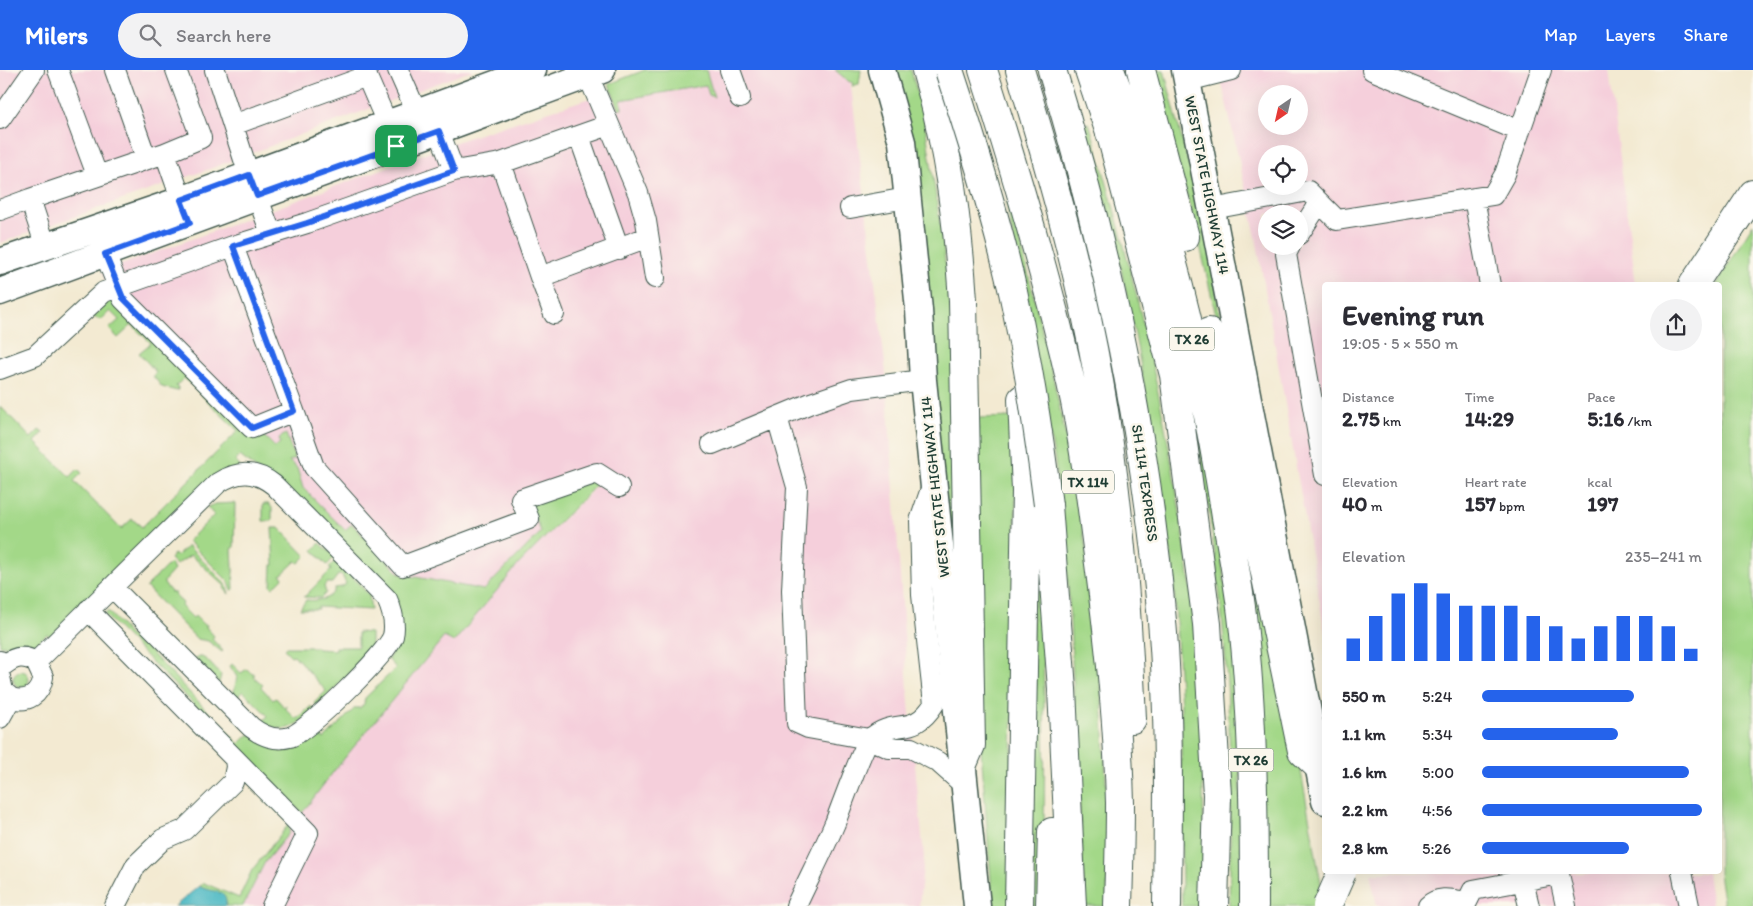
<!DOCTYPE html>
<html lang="en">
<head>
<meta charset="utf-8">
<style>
  body { margin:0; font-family:Itim,sans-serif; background:#f2f2f3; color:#2b2b33; height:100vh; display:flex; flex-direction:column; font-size:19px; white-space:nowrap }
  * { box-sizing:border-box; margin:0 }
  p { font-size:16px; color:#7c7c81 }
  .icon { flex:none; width:28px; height:28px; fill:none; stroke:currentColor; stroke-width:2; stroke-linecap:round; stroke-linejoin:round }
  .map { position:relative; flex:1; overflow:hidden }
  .side { position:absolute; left:1322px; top:212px; width:400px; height:592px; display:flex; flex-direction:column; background:#fff; border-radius:5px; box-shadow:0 5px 20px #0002 }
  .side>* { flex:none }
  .needle { width:32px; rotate:214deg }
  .tools { position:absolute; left:1258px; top:15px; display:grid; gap:10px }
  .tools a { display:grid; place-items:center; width:50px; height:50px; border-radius:50%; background:#fff; box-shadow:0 5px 20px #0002; font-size:25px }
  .pin { position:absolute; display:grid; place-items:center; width:42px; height:42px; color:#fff; margin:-21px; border-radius:10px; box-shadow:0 2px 8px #0006 }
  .round { display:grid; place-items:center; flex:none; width:52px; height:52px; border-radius:26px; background:#f2f2f3 }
  .overview { display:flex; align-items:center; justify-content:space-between; height:85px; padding:0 20px }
  h1 { font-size:28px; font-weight:700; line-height:38px }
  .metrics { display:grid; grid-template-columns:repeat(3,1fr); gap:8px; height:85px; padding:5px 20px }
  .metrics div { display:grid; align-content:center }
  .metrics b { font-size:21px; font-weight:700 }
  .metrics small { font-size:14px; font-weight:400 }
  .metrics p { font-size:14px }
  .chart { height:140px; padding:10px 20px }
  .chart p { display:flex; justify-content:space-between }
  .chart svg { width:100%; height:90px; margin-top:5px; stroke:#2563eb; stroke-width:6 }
  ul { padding:0 20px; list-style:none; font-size:16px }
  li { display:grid; grid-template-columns:80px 60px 1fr; align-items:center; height:38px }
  li i { height:12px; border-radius:6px; background:#2563eb }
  header { display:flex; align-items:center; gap:30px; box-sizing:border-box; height:70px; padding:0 25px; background:#2563eb; color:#fff }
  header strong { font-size:24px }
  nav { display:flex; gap:28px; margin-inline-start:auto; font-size:18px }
  .search { width:350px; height:45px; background:#f2f2f3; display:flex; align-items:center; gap:12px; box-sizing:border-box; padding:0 18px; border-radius:28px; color:#7c7c81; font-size:19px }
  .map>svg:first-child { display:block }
  .built { fill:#f5cfdb; fill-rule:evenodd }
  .green { fill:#a3d888; stroke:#618a5e }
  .water { fill:#4ab8c3; stroke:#347a7c }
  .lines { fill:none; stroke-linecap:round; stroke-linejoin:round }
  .minor-casing { stroke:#3f574c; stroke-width:22 }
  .major-casing { stroke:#3f574c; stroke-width:29 }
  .highway-casing { stroke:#3f574c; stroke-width:30 }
  .minor { stroke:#fff; stroke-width:20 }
  .major { stroke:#fff; stroke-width:26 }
  .highway { stroke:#fff; stroke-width:28 }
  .highway-bridge-casing { stroke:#3f574c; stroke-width:30; stroke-linecap:butt }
  .highway-bridge { stroke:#fff; stroke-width:28 }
  .route-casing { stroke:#fff; stroke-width:10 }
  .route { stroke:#2563eb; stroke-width:6 }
  .labels { text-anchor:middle; stroke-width:5; stroke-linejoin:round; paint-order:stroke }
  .shield { fill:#fbf7ec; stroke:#61756b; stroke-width:1 }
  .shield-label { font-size:14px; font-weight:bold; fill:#1f3d34 }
  .street-label { font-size:15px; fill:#1f3d34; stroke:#fbf7ec }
</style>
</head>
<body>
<header>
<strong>Milers</strong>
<div class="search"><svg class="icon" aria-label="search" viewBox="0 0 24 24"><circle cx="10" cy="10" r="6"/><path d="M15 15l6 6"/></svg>Search here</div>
<nav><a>Map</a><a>Layers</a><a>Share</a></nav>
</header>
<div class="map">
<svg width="1753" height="836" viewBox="0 0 1753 836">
  <rect width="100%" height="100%" fill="#fbf7ec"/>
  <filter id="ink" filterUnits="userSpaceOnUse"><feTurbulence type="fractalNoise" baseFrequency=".02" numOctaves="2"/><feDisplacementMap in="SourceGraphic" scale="10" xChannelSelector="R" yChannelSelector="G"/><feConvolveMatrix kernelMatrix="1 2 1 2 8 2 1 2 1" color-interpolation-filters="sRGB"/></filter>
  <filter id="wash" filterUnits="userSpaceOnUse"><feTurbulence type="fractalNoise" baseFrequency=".0096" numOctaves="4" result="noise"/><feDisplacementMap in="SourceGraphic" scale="20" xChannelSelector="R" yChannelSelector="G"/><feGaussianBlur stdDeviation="1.12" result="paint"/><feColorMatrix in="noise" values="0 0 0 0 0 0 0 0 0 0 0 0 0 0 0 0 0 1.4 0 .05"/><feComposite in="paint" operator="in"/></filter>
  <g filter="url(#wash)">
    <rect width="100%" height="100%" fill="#f3ead2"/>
    <path class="built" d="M0,0H473L204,101L0,173Z
      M676,0H849L885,293L909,633L924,787L919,836H243L265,792L328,708L408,609L444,567L453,573L518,495L597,416L541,462L484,520L400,504L352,454L346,461L303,418L297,398L288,390H294L286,365L279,368L280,373L275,377L255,365L112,231L102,216L105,211L102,202L467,68Z
      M1219,0H1609L1636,215H1325V563L1256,167ZM1266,24H1299V56H1266ZM1266,84H1299V116H1266ZM1266,144H1299V176H1266Z
      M1370,803H1707L1712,836H1377Z"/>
    <path class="green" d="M645,0H706L714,27L709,25L706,15L621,30L622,39H619L609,14Z
      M835,0H861L859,14L852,16L853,13L848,11Z
      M891,0H911L924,48L942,166L955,277L954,494Z
      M1153,0H1164L1189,96L1208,153L1223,276L1198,167Z
      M1089,53C1136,206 1171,362 1191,521C1195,554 1195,587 1198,620C1203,692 1206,765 1201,836H1182L1181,636L1173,500L1155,375L1135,265L1110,147L1083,55Z
      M1006,131L1013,142C1045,270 1077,399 1093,530C1105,631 1108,734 1107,836H1085L1068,512L1055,391Z
      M1753,154V836H1724L1719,803L1720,215H1716Z
      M112,231L255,365L265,367L275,377L280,373L279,368L286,364L295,389L289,391L297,398L303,418L345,460L352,454L400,504L484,520L541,462L530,433L594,410L597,414L518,495L454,572L444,567L334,701L302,743L105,545L108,541L139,575H144L239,674L248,665L315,662L324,669L355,638H360L364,634L365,628L396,598L388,589L401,568L338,464L240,386L235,391L240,396L50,566L47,564L33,576C23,574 7,578 0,575V336L31,368L39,360L43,363L35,372L70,407L78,399L82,403L74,411L121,459L132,449L142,457L238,361L184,308L176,316L179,319L177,321L162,317L153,306L156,302L139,283L151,273L132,255L118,268L109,259L119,250L110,241L101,250L93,247L107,232Z
      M1193,336L1200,337L1237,601L1243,836H1229C1232,743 1231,640 1222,547C1215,476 1204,406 1193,336Z
      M1017,347L1010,836H993L977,626L978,348Z
      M1235,392L1292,651L1321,814L1313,836H1263Z
      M1034,430C1047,566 1045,700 1043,836H1029Z
      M235,433L234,478H232L234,519L232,521L229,512L188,471L214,445L207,437L215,434Z
      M263,434H269L272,438V451H263Z
      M272,458H279L306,486L299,493L296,491L281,505L283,508L273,518L271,516L272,495H274Z
      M320,473L335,487L327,495L313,480Z
      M188,476L226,514L229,524L224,518L225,516L191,485L176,495L170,489L174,484L177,486Z
      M337,490L369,525L371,540L318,537V539H300L306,530C317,531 332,530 335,518L342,517L346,514L342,505H338L332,513H327L324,516L326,523L321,528L304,527L331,500L329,497Z
      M170,493L174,500L164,511V514L172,523H176L174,525L183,533L181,536L193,548L195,546L204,555H207L206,557L214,566L212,569L223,581L222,582L208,571L197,569L146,517Z
      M358,562L371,563V582L317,636L314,633L326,621L294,585L291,586L284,579L286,577H317L318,579L335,580V577H358Z
      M200,586L207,590L221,605L219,613L195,589Z
      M232,594L241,603L247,599L252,604L254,603V607L263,615L261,617L273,630L276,628L284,637L286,635V639L295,648H298L311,636L314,640C292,660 288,663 260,653L268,646L243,621L235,629L233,626L237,607L230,596Z
      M13 609a8 8 0 1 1 16 0a8 8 0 1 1-16 0Z
      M289,754V763L265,792L243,836H226L227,833L199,816L204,813L239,828L252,800Z"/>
    <path class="water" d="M199,816C208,823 228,817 226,836H175Z"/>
  </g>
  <g filter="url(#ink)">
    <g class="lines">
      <g class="minor-casing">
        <path id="minor" d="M58,0L97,105
          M115,0L146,88
          M215,0L249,105
          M364,0L393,67
          M730,0L740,28
          M1372,0L1520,61
          M588,5L638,123L646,151L655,208
          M1187,11L1231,0
          M0,49L34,0
          M233,55L367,6
          M579,66L619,179
          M165,83L186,143
          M501,93L540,207
          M454,101L501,93L609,55
          M257,126L271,163
          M1474,128L1490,215
          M850,138L907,128
          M1212,139L1308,121L1337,150L1493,125L1505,104L1541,0
          M0,140L30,129
          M1299,164L1319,133
          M1290,176L1286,184L1325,405
          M46,177L30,129L165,83L201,68L176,0
          M105,184L123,229L252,358L294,341L314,397L403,496L529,449L521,429L597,403L619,417
          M554,244L540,207L648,167
          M0,299L35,286L104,222L233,176
          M294,341L233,176L307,153L454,101L439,61L417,43L398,0
          M777,347L797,417L792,520L797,653L808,658L869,669L889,678H911L938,692L965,716
          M712,374L811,333L852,319L923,310
          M88,540L235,689L236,697L233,712L184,760L163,769L136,795L115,836
          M0,591L4,595C15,586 24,585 36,592L218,413C238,400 255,400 274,415L387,529C392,540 396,553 393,566C387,584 308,661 290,667C276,671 262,666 251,657L112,517
          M0,607L3,621L11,628
          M0,648L11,628C28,633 40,625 43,607L36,592
          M235,689L308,763L272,836
          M1682,802L1689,836
          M1523,811L1529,836
          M796,836C809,808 823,781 835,753C840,740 864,674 870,669C896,646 912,669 934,634L922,525L920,451L932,416
          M1428,836C1438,825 1454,830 1467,832
          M1465,836L1473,820L1559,804L1566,836"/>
      </g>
      <g class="major-casing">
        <path id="major" d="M882,0L902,72L919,240L923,310L977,836
          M1185,0L1325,731
          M0,192L181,130L533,0
          M0,222L602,0"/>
      </g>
      <g class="highway-casing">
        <path id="highway" d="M926,0C948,75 958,153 963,230L971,675L962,696
          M983,0C1016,103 1047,207 1071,313C1083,367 1090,423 1097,478C1108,562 1118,648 1120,733C1120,767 1119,802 1118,836
          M1020,0C1051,102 1081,206 1099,311C1119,423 1127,536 1132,649
          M1052,0C1107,180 1146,363 1162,551C1170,645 1168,741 1167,836
          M1089,0L1112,69L1174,305L1207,554L1217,725L1214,836
          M1110,0C1166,144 1202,295 1226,447C1232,480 1238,512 1242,545C1253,641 1254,739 1254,836
          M1141,0L1185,167
          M1693,215L1753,124
          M1209,262L1242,392L1302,681L1318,696
          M1048,435L1062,619L1072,836
          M1019,836L1026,421L1022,329
          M1050,836L1052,762"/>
      </g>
      <use href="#minor" class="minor"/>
      <use href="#major" class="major"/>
      <use href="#highway" class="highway"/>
      <g class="highway-bridge-casing">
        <path id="highway-bridge" d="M949,0C973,73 996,147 1013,222C1028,292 1039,364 1048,435
          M1327,836L1342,802"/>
      </g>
      <use href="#highway-bridge" class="highway-bridge"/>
    </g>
  </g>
  <g class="lines" filter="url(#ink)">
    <g class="route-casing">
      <path id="route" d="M439,61L454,101L307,153L233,176L294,341L252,358L123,228L105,184L190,153L181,130L249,105L257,126Z"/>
    </g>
    <use href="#route" class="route"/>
  </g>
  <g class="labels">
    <g class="shield">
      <rect x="1169.5" y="257.5" width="45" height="23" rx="4"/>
      <rect x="1062" y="400.5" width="52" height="23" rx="4"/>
      <rect x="1228.5" y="678.5" width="45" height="23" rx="4"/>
    </g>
    <g class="shield-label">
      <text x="1192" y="274">TX 26</text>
      <text x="1088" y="417">TX 114</text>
      <text x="1251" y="695">TX 26</text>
    </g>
    <g class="street-label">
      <text transform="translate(1207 115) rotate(79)" y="5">WEST STATE HIGHWAY 114</text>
      <text transform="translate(1145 413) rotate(82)" y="5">SH 114 TEXPRESS</text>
      <text transform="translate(935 417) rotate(-96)" y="5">WEST STATE HIGHWAY 114</text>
    </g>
  </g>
</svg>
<div class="tools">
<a><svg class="needle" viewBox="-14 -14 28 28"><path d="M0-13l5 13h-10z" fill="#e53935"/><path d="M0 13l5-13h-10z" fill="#7c7c81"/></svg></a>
<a><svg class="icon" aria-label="locate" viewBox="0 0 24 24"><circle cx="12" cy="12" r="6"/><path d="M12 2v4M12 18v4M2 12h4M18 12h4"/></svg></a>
<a><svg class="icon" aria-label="layers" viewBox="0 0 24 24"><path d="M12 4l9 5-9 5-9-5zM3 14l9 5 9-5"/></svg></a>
</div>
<div class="pin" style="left:396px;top:76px;background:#1e9e55"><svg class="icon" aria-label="arrive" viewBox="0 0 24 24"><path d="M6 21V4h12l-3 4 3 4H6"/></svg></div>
<section class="side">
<div class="overview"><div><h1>Evening run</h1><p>19:05 · 5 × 550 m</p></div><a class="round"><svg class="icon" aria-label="share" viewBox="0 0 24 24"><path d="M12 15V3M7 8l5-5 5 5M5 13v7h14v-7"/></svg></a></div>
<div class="metrics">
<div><p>Distance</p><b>2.75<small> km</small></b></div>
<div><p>Time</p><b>14:29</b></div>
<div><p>Pace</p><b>5:16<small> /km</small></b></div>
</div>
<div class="metrics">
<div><p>Elevation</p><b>40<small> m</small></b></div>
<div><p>Heart rate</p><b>157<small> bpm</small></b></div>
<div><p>kcal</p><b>197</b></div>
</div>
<div class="chart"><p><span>Elevation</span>235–241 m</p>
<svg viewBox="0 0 160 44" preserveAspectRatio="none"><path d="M5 44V33M15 44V22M25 44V11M35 44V6M45 44V11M55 44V17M65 44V17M75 44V17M85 44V22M95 44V27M105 44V33M115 44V27M125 44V22M135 44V22M145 44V27M155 44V38"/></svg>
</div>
<ul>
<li><b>550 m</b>5:24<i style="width:69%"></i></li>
<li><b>1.1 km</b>5:34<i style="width:62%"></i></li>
<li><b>1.6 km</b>5:00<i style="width:94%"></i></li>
<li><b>2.2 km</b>4:56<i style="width:100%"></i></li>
<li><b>2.8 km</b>5:26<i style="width:67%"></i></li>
</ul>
</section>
</div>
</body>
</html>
